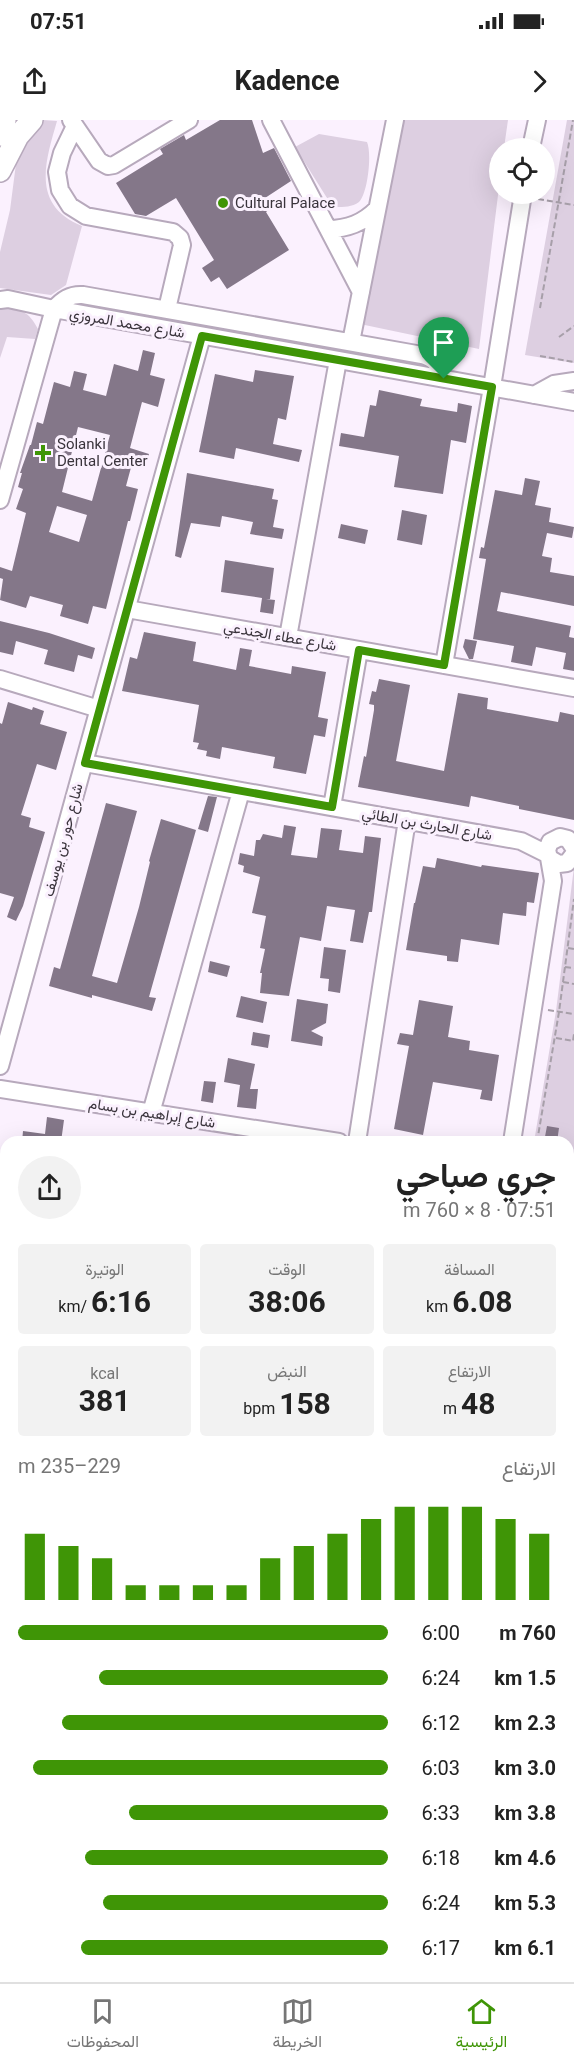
<!DOCTYPE html>
<html lang="ar">
<head>
<meta charset="utf-8">
<style>
  body { margin:0; font-family:Roboto,Vazirmatn,sans-serif; background:#f2f2f2; color:#222; direction:rtl; height:100vh; display:flex; flex-direction:column; font-size:22px; white-space:nowrap }
  * { box-sizing:border-box; margin:0 }
  p { font-size:20px; color:#767676 }
  .icon { flex:none; width:33px; height:33px; fill:none; stroke:currentColor; stroke-width:2; stroke-linecap:round; stroke-linejoin:round }
  .map { position:relative; flex:1; overflow:hidden; direction:ltr }
  .details { position:absolute; left:0px; top:1016px; width:574px; height:848px; display:flex; flex-direction:column; background:#fff; border-radius:18px 18px 0 0; box-shadow:0 6px 24px #0002; direction:rtl }
  .details>* { flex:none }
  .buttons { position:absolute; left:489px; top:18px; display:grid; gap:12px }
  .buttons a { display:grid; place-items:center; width:66px; height:66px; border-radius:50%; background:#fff; box-shadow:0 6px 24px #0002; font-size:30px }
  .pin { position:absolute; display:grid; place-items:center; width:51px; height:51px; color:#fff; margin:-62px -26px; border-radius:50% 50% 50% 0; rotate:-45deg; box-shadow:0 0 6px #0007 }
  .pin .icon { rotate:45deg }
  .round { display:grid; place-items:center; flex:none; width:63px; height:63px; border-radius:32px; background:#f2f2f2 }
  .overview { display:flex; align-items:center; justify-content:space-between; height:102px; padding:0 18px }
  h1 { font-size:33px; font-weight:700; line-height:45px }
  .stats { display:grid; grid-template-columns:repeat(3,1fr); gap:9px; height:102px; padding:6px 18px }
  .stats div { display:grid; align-content:center; border-radius:6px; background:#f2f2f2; text-align:center }
  .stats b { font-size:30px; font-weight:700 }
  .stats small { font-size:16px; font-weight:400 }
  .stats p { font-size:16px }
  .chart { height:168px; padding:12px 18px }
  .chart p { display:flex; justify-content:space-between }
  .chart svg { width:100%; height:108px; margin-top:6px; stroke:#3f9506; stroke-width:6 }
  ul { padding:0 18px; list-style:none; font-size:20px }
  li { display:grid; grid-template-columns:96px 72px 1fr; align-items:center; height:45px }
  li i { height:15px; border-radius:8px; background:#3f9506 }
  .status { display:flex; justify-content:space-between; align-items:center; height:42px; padding:0 30px; background:#fff; direction:ltr }
  .status svg { height:16px; fill:currentColor }
  header { display:flex; justify-content:space-between; align-items:center; height:78px; padding:0 18px; background:#fff; font-size:27px; font-weight:700 }
  .tabs { display:flex; justify-content:space-around; align-items:center; height:84px; border-top:2px solid #e0e0e0; background:#fff; font-size:16px; color:#767676 }
  .tabs a { display:grid; justify-items:center; gap:3px }
  .tabs .on { color:#3f9506 }
  .map>svg:first-child { display:block }
  .green { fill:#ddcfe1 }
  .building { fill:#847789; fill-rule:evenodd }
  .lines { fill:none; stroke-linecap:round; stroke-linejoin:round }
  .minor-casing { stroke:#b7a9bc; stroke-width:20 }
  .major-casing { stroke:#b7a9bc; stroke-width:24 }
  .highway-casing { stroke:#b7a9bc; stroke-width:27 }
  .path { stroke:#a79fa9; stroke-width:2; stroke-dasharray:6 3; stroke-linecap:butt }
  .minor { stroke:#fff; stroke-width:16 }
  .major { stroke:#fff; stroke-width:21 }
  .highway { stroke:#fff; stroke-width:24 }
  .route-casing { stroke:#fff; stroke-width:12 }
  .route { stroke:#3f9506; stroke-width:8 }
  .poi-dot { fill:#3f9506; stroke:#fbf1fe; stroke-width:2 }
  .labels { text-anchor:middle; stroke-width:6; stroke-linejoin:round; paint-order:stroke }
  .poi-label { font-size:15px; fill:#3a343c; stroke:#fbf1fe; text-anchor:start }
  .street-label { font-size:15px; fill:#3a343c; stroke:#fbf1fe }
</style>
</head>
<body>
<div class="status"><b>07:51</b><svg viewBox="0 0 49 12"><path d="M0 12V9h3v3zM5 12V6h3v6zM10 12V3h3v9zM15 12V0h3v12zM26 1h20v11H26zM47 4h2v5h-2z"/></svg></div>
<header><svg class="icon" aria-label="forward" viewBox="0 0 24 24"><path d="M9 5l7 7-7 7"/></svg>Kadence<svg class="icon" aria-label="share" viewBox="0 0 24 24"><path d="M12 15V3M7 8l5-5 5 5M5 13v7h14v-7"/></svg></header>
<div class="map">
<svg width="574" height="1862" viewBox="0 0 574 1862">
  <rect width="100%" height="100%" fill="#fbf1fe"/>
  <path class="green" d="M43,0L57,1C45,43 31,85 82,106L66,165L51,175L0,168V132L10,90L17,36L31,10Z
    M397,0H508L504,28H500L499,67L479,229L360,204Z
    M567,0H574V243L525,235Z
    M319,14L367,22C372,33 368,73 359,82C352,87 344,87 336,87L327,78L295,27Z
    M3,187C22,189 29,192 38,209L35,219L7,217L0,238V189Z
    M574,747V1042L569,1041L568,1022H534L556,891Z"/>
  <path class="building" d="M220,0H252L263,33L274,28L291,61L265,78L271,88L266,92L289,130L227,169L219,157L211,162L202,148L214,140L176,78L146,96L135,94L116,63L163,34L160,29L184,15L186,20Z
    M143,230L155,233L150,255L165,259L158,287L142,282L130,328L149,334L146,344L133,340L126,366L138,369L130,401H128L106,489L93,486L88,504L60,496L63,485L30,476L26,488L0,480L3,459L0,458V447L12,451L26,393L16,389L23,369L18,367L22,353H20L30,325H31L37,302L43,304L54,262L70,267L74,251L87,254L83,270L106,276L114,244L138,251ZM78,307L110,315L92,381L62,372ZM57,386L87,395L79,422L49,412Z
    M255,250L294,256L286,300L278,298L273,324L302,330L299,342L236,328L234,339L199,332L215,254L253,262Z
    M379,270L422,279L420,286L457,292L458,283L472,286L466,323L451,320L443,374L394,367L399,336L339,326L341,313L364,317L370,285L376,286Z
    M187,353L274,369L272,379L278,380L273,407L284,409L282,419L250,414L253,402L222,396L220,407L191,403L181,438L175,436Z
    M525,358L540,361L535,385L551,388L549,402L574,407L572,418L547,413L542,436L552,438L550,452L574,456V486L501,472L497,491L571,506L569,517L574,518V551L563,549L566,533L536,527L532,546L511,542L514,526L473,519L486,439L479,438L481,427L484,428L495,370L522,375Z
    M402,390L427,395L422,425L397,420Z
    M341,404L368,410L365,424L338,418Z
    M225,440L274,448L270,479H266L275,480L273,494L260,492L262,478L221,472Z
    M0,501L49,513L95,528L92,539L78,535L74,552L44,544L48,530L16,521L13,535L0,532Z
    M144,512L196,522L193,541L236,550L240,528L252,530L249,546L291,554L292,546L326,552L318,597L328,599L325,617L314,615L306,654L273,648L275,637L222,627L220,639L206,636L207,631L197,629L199,623L193,622L199,585L122,571L130,537L137,539Z
    M465,519L477,521L473,539H469L463,527Z
    M379,559L410,565L396,641L444,651L458,573L488,578L487,589L558,602L560,592L574,595V700L519,689V686L471,676L469,687L358,667L364,636L366,637L374,590V585L369,584L372,571L376,572Z
    M8,582L32,590L33,587L44,591L40,604L67,612L56,650L37,644L21,695L31,698L29,707L45,712L23,786L16,801L7,797L14,777L0,773V603L2,604Z
    M208,676L217,677L208,712L198,709Z
    M106,683L137,691L92,856L117,863L139,787L150,742L149,741L161,699L196,710L149,877L156,878L152,891L92,875V878L49,866L54,847L60,849Z
    M284,705L296,707L291,735L317,738L321,708L342,710L339,730L363,733L365,716L381,718L372,792H369L363,823L350,821L355,790L327,786L321,821L300,817L289,876L260,873L262,853H260L265,829L260,828L266,796L252,793L260,757L243,752L244,746L238,744L240,733L254,736L256,720H260L263,714L282,718Z
    M437,738L481,747L482,745L539,753L534,783L527,782L526,796L503,793L499,825L461,819L458,842L447,841V836L406,830L414,783H415L423,746L435,748Z
    M324,827L346,830L340,873L328,871L329,859L320,858Z
    M210,841L230,846L227,857L208,852Z
    M241,876L267,882L263,903L236,897Z
    M297,879L328,884L326,903L311,911L323,917L322,926L291,921Z
    M419,880L453,886L448,917L470,921L469,930L499,935L492,981L480,979L482,970L433,962L423,1015L394,1009L409,926L397,924L400,913L413,915Z
    M253,912L270,915L268,928L251,925Z
    M228,938L255,944L250,969H258L256,989L237,987L240,965L224,962Z
    M204,961L216,962L213,983L201,981Z
    M47,997L64,1000L61,1022H22L23,1011L45,1014Z
    M547,1006L559,1008L557,1022H544Z"/>
  <g class="lines">
    <g class="minor-casing">
      <path id="minor" d="M71,0L99,41L108,46L114,45L189,0
        M271,0L361,172
        M75,6L62,33L57,52L60,70L70,86L86,96L173,112L180,118L182,125L167,189
        M531,28L537,0
        M328,109C348,109 363,103 377,89
        M0,180L8,179L54,189L574,282
        M351,222L395,0
        M534,275L554,264L574,261
        M0,380L54,189C62,180 70,174 83,175L422,235C435,238 441,247 444,259
        M127,489L574,568
        M288,517L338,240
        M444,545L492,267L523,74
        M0,559L99,589
        M85,643L521,721L547,734
        M332,687L359,530
        M574,728L568,719L560,717L550,722L547,730L549,738L559,744L567,743L574,734
        M0,946L202,216
        M0,969L339,1022
        M151,993L241,671
        M357,1022L407,700
        M512,1022L553,761L549,738
        M568,1063L574,1064
        M0,1130L6,1131
        M568,1218H574
        M0,1288L6,1289
        M0,1450L6,1451
        M0,1522L6,1528
        M568,1668L574,1623
        M568,1818L572,1815L574,1808"/>
    </g>
    <g class="major-casing">
      <path id="major" d="M0,15L5,0
        M0,51L18,16L32,0"/>
    </g>
    <g class="highway-casing">
      <path id="highway" d="M0,1705L6,1708
        M0,1764L6,1766
        M0,1799L6,1800
        M357,1857L391,1862
        M565,1857L574,1858
        M32,1862L56,1857
        M331,1862L332,1857"/>
    </g>
    <path class="path" d="M538,79L574,85
      M540,188L573,0
      M559,217L574,206
      M540,236L574,242
      M568,828L574,829
      M565,847L574,848
      M563,862L574,864
      M548,890L574,894
      M556,918L573,921L574,914
      M537,1022L559,892L574,779
      M568,1036H574"/>
    <use href="#minor" class="minor"/>
    <use href="#major" class="major"/>
    <use href="#highway" class="highway"/>
  </g>
  <g class="lines">
    <g class="route-casing">
      <path id="route" d="M202,216L492,267L444,545L359,530L332,687L85,643Z"/>
    </g>
    <use href="#route" class="route"/>
  </g>
  <g class="poi-dot">
    <circle cx="223" cy="83" r="6"/>
    <path d="M40 324h6v6h6v6h-6v6h-6v-6h-6v-6h6z"/>
  </g>
  <g class="labels">
    <g class="poi-label">
      <text x="235" y="88">Cultural Palace</text>
      <text x="57" y="329">Solanki<tspan x="57" dy="17">Dental Center</tspan></text>
    </g>
    <g class="street-label">
      <text transform="translate(127 203) rotate(10)" y="5">شارع محمد المروزي</text>
      <text transform="translate(280 516) rotate(10)" y="5">شارع عطاء الجندعي</text>
      <text transform="translate(427 704) rotate(10)" y="5">شارع الحارث بن الطائي</text>
      <text transform="translate(63 720) rotate(-75)" y="5">شارع حور بن يوسف</text>
      <text transform="translate(152 993) rotate(9)" y="5">شارع إبراهيم بن بسام</text>
    </g>
  </g>
</svg>
<div class="buttons">
<a><svg class="icon" aria-label="locate" viewBox="0 0 24 24"><circle cx="12" cy="12" r="6"/><path d="M12 2v4M12 18v4M2 12h4M18 12h4"/></svg></a>
</div>
<div class="pin" style="left:444px;top:259px;background:#1e9e55"><svg class="icon" aria-label="arrive" viewBox="0 0 24 24"><path d="M6 21V4h12l-3 4 3 4H6"/></svg></div>
<section class="details">
<div class="overview"><div><h1>جري صباحي</h1><p>07:51 · 8 × 760 m</p></div><a class="round"><svg class="icon" aria-label="share" viewBox="0 0 24 24"><path d="M12 15V3M7 8l5-5 5 5M5 13v7h14v-7"/></svg></a></div>
<div class="stats">
<div><p>المسافة</p><b>6.08<small> km</small></b></div>
<div><p>الوقت</p><b>38:06</b></div>
<div><p>الوتيرة</p><b>6:16<small> /km</small></b></div>
</div>
<div class="stats">
<div><p>الارتفاع</p><b>48<small> m</small></b></div>
<div><p>النبض</p><b>158<small> bpm</small></b></div>
<div><p>kcal</p><b>381</b></div>
</div>
<div class="chart"><p><span>الارتفاع</span>229–235 m</p>
<svg viewBox="0 0 160 44" preserveAspectRatio="none"><path d="M5 44V17M15 44V22M25 44V27M35 44V38M45 44V38M55 44V38M65 44V38M75 44V27M85 44V22M95 44V17M105 44V11M115 44V6M125 44V6M135 44V6M145 44V11M155 44V17"/></svg>
</div>
<ul>
<li><b>760 m</b>6:00<i style="width:100%"></i></li>
<li><b>1.5 km</b>6:24<i style="width:78%"></i></li>
<li><b>2.3 km</b>6:12<i style="width:88%"></i></li>
<li><b>3.0 km</b>6:03<i style="width:96%"></i></li>
<li><b>3.8 km</b>6:33<i style="width:70%"></i></li>
<li><b>4.6 km</b>6:18<i style="width:82%"></i></li>
<li><b>5.3 km</b>6:24<i style="width:77%"></i></li>
<li><b>6.1 km</b>6:17<i style="width:83%"></i></li>
</ul>
</section>
</div>
<nav class="tabs">
<a class="on"><svg class="icon" aria-label="home" viewBox="0 0 24 24"><path d="M3 11l9-7 9 7M6 9v11h12V9"/></svg>الرئيسية</a>
<a><svg class="icon" aria-label="map" viewBox="0 0 24 24"><path d="M3 6l6-2 6 2 6-2v14l-6 2-6-2-6 2zM9 4v14M15 6v14"/></svg>الخريطة</a>
<a><svg class="icon" aria-label="saved" viewBox="0 0 24 24"><path d="M7 4h10v16l-5-4-5 4z"/></svg>المحفوظات</a>
</nav>
</body>
</html>
